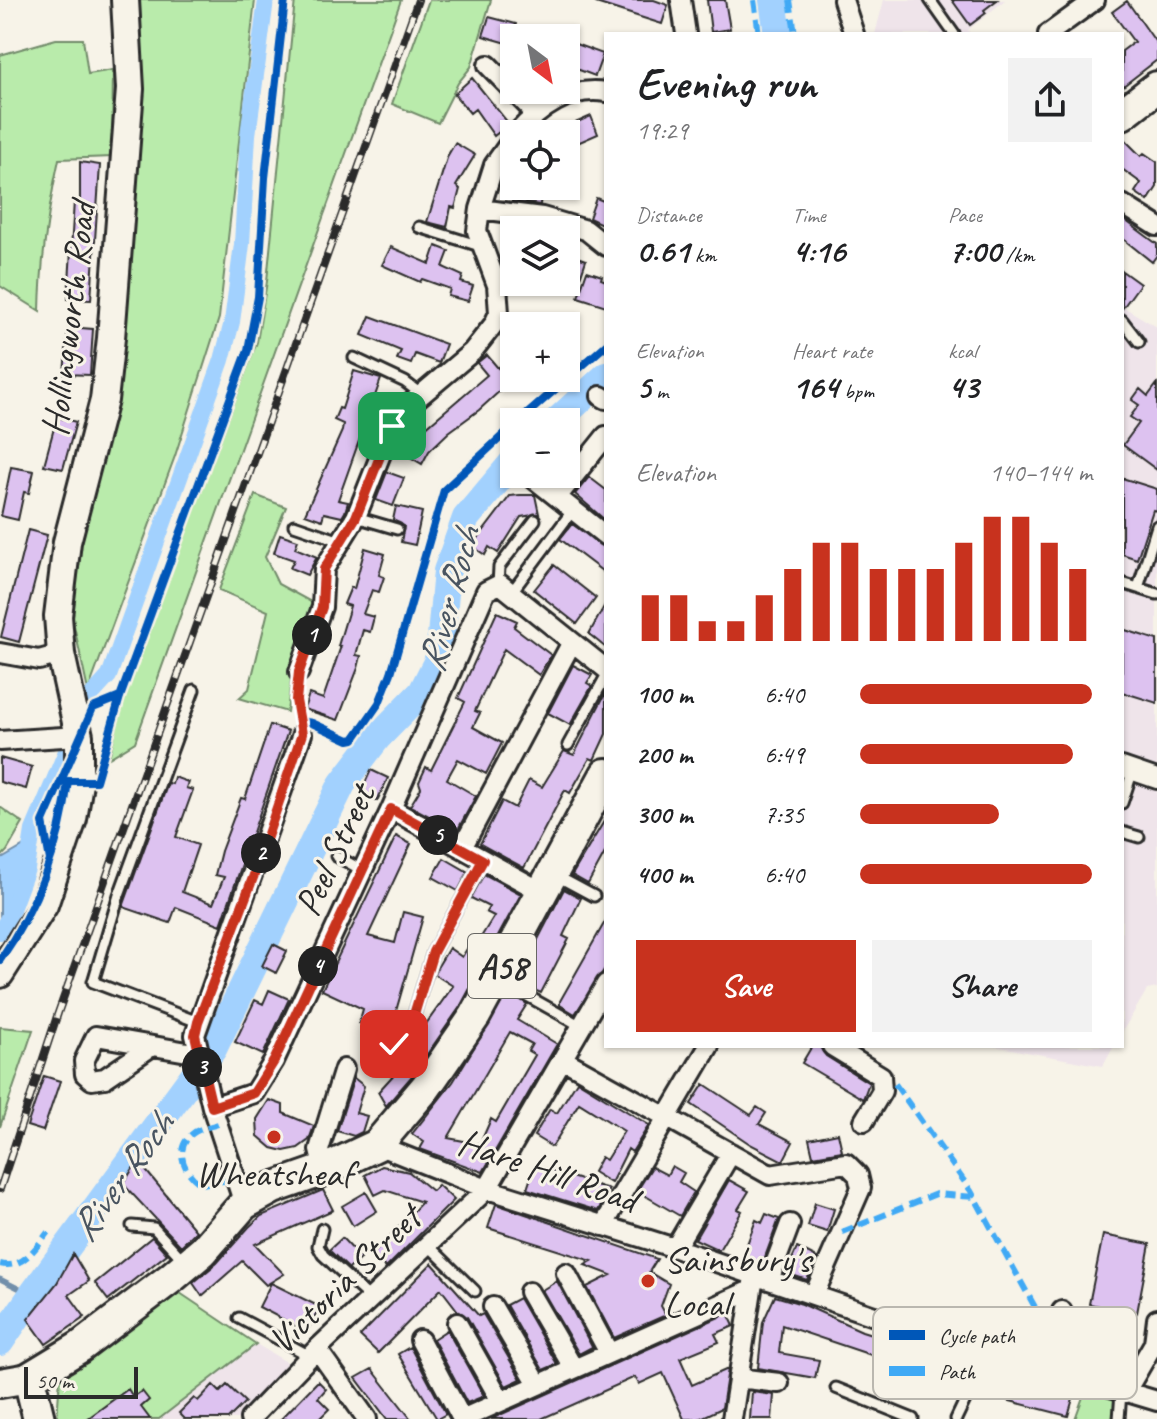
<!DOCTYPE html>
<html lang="en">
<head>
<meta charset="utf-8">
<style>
  body { margin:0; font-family:Caveat,sans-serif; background:#f2f2f2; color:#202124; height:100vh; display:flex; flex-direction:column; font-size:30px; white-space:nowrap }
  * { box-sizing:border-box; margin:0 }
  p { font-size:26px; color:#757577 }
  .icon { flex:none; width:44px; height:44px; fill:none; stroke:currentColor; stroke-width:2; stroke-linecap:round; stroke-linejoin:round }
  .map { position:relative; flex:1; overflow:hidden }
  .side { position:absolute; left:604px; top:32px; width:520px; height:1016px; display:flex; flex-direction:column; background:#fff; border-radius:0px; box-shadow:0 2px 6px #0004 }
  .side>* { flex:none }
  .needle { width:52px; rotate:148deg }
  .buttons { position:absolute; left:500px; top:24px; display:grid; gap:16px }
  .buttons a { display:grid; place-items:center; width:80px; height:80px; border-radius:0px; background:#fff; box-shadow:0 2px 6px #0004; font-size:40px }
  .scale { position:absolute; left:24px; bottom:20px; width:114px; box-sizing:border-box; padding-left:8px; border:4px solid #2b2b2b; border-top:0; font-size:22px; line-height:28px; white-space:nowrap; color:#2b2b2b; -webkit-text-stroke:6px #f7f3e8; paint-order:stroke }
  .pin { position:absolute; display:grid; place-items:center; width:68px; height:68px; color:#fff; margin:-34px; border-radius:16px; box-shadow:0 4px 12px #0006 }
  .km { position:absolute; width:40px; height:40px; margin:-20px; border-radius:50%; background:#222; color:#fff; font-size:22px; line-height:40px; text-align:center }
  .round { display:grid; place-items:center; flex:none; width:84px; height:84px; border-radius:0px; background:#f2f2f2 }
  .head { display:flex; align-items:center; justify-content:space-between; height:136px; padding:0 32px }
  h1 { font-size:44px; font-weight:800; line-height:60px }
  .stats { display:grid; grid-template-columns:repeat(3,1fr); gap:12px; height:136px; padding:8px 32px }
  .stats div { display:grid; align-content:center }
  .stats b { font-size:34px; font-weight:800 }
  .stats small { font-size:22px; font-weight:400 }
  .stats p { font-size:22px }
  .chart { height:224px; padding:16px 32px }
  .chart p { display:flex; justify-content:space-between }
  .chart svg { width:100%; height:144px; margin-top:8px; stroke:#c8321e; stroke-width:6 }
  .button { display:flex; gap:16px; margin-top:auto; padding:16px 32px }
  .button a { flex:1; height:92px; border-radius:0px; background:#c8321e; color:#fff; font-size:32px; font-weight:800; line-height:92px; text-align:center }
  .button a+a { background:#f2f2f2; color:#202124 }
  ul { padding:0 32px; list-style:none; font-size:26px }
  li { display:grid; grid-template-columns:128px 96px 1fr; align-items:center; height:60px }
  li i { height:20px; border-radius:10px; background:#c8321e }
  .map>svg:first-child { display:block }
  .built { fill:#efe4ea }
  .green { fill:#b9ebab; stroke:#728b6b; stroke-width:2 }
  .water { fill:#a2d1fe; stroke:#728faa; stroke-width:2 }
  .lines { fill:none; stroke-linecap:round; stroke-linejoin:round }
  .stream { stroke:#728faa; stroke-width:5 }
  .canal { stroke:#a2d1fe; stroke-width:16 }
  .river { stroke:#a2d1fe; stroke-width:28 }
  .building { fill:#ddc2f0; stroke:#2b2b2b; stroke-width:2; fill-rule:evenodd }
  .service-casing { stroke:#2b2b2b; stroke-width:15 }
  .minor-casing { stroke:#2b2b2b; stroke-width:24 }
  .secondary-casing { stroke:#2b2b2b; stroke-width:32 }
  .primary-casing { stroke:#2b2b2b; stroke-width:34 }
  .trunk-casing { stroke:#2b2b2b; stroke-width:36 }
  .service { stroke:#f7f3e8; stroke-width:9 }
  .minor { stroke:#f7f3e8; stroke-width:18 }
  .secondary { stroke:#f7f3e8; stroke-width:26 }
  .primary { stroke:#f7f3e8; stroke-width:28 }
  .trunk { stroke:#f7f3e8; stroke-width:30 }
  .rail-casing { stroke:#2b2b2b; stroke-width:8 }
  .rail { stroke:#f7f3e8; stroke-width:5; stroke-dasharray:15; stroke-linecap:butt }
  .quiet { stroke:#3fa9f5; stroke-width:6; stroke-dasharray:12 6; stroke-linecap:butt }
  .cycleway-casing { stroke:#f7f3e8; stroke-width:13 }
  .cycleway { stroke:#0057b8; stroke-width:8 }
  .route-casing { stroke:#fff; stroke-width:16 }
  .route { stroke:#c8321e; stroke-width:10 }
  .poi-dot { fill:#c8321e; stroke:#f7f3e8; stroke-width:3 }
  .labels { text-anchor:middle; stroke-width:6; stroke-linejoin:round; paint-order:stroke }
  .shield { fill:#f7f3e8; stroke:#686764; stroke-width:2 }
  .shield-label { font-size:36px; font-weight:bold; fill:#2b2b2b }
  .street-label { font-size:38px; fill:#2b2b2b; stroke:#f7f3e8 }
  .poi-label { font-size:38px; fill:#2b2b2b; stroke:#f7f3e8 }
  .water-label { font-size:40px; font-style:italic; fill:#495460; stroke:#f7f3e8 }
  .key { fill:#f7f3e8; stroke:#bab7af; stroke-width:2 }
  .key-label { font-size:22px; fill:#2b2b2b }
</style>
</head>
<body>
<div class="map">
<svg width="1157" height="1419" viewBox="0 0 1157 1419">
  <rect width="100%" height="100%" fill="#f7f3e8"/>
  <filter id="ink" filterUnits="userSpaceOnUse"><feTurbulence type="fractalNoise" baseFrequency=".0125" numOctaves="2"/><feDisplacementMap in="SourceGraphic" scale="16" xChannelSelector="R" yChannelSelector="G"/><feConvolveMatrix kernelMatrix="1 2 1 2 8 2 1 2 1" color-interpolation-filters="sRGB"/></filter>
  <g filter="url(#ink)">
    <path class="built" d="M884,0H1005L968,30L970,34H875Z
      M1122,306L1157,327V988L1147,990L1122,1032Z
      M994,1046H1114L1103,1066Z
      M256,1344L295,1367L245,1419H159Z"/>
    <path class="green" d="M129,0H255L219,318L175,456L88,691L72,616L74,570L112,407L128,300L138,95Z
      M295,0H401L135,742L109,758L124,698L257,342L267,281Z
      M429,0H491L471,67L458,83L438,123L392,104Z
      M56,39H83L88,74L113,70L112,157L59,159C48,209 41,259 40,311L0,286V55Z
      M255,495L286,507L265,557L278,584L313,603L293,665L287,712L239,698L249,689L268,611L219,590Z
      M0,807L23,823L7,851L0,858Z
      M0,1027L33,1030L0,1127Z
      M180,1293L256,1344L159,1419H57L60,1377L169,1295Z
      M1087,1386L1117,1395L1115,1419H1075Z"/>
    <path class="water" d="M31,842C26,874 16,904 0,932V860Z"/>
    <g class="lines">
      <path class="stream" d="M0,1279L32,1295"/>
      <path class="canal" d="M0,932L11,912L27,869L33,830L88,699L109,676L222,360L232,322L242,244L248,135L266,0"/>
      <path class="river" d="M773,0L778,34
        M556,422L606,376
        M0,1342L32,1295L213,1049L342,784L377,738L422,692L439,658L447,571L466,518L514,461"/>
    </g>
    <path class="building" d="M597,0H654L668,5L662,24L596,3Z
      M707,0H725L730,29L711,32Z
      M952,0H997L984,10L986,13L970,25Z
      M1127,1L1157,44V60L1122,87V51L1134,42L1112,12Z
      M489,17L516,24L514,45L483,36Z
      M570,42L603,54L595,76L566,65Z
      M472,78L509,124L494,136L475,109L470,113L454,94Z
      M591,116L598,134L566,148V127Z
      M1122,137L1141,156L1144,153L1157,162V187L1148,201L1135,192L1141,183L1122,169Z
      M455,143L475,155L456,186L460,189L455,208L451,207L447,227L427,222L448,155Z
      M80,162L100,165L91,300L68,299L74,201L80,202Z
      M514,186H536L533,192L541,193L540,205L512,201Z
      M596,198L606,202V226L589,218Z
      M1122,218L1157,244V255L1152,262L1122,238Z
      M436,246L449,251L443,267L463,276L461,282L473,286L468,301L448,296L450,289L422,279L420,282L382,265L391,247L430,264Z
      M566,253L586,260L580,278L566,273Z
      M587,271L602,276L601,279L606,281V306L578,297Z
      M1122,271L1140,284L1122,309Z
      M370,316L446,344L439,363L415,354L411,364L397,359L401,351L362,335Z
      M68,327L93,329L90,375L64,374Z
      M514,354V378L479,410L449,432L429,451L422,464L405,454L417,435L487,375L477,363L487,355L498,368Z
      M354,371L381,379L338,500L348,502L345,512L342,517L324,513L322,520L305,514L342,431L343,424L334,420L339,408L342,409Z
      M1157,384V470L1123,445L1139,423L1130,417L1139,405L1132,400L1140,389L1148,396Z
      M57,417L76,422L63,469L44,465Z
      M11,467L34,471L29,493L24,492L18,520L1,516Z
      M387,472L404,478L393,506L376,500Z
      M589,477L606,490V521L575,494Z
      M1122,478L1157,489V511L1153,510L1137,559L1122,554Z
      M520,495H535L539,514L521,517L498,553L489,547L485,555L472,546L510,496Z
      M396,506L422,512L415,545L401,542L404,526L393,520Z
      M572,524L606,548V574L560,539Z
      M28,530L47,535L19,642L1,637Z
      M280,534L298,540L295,548L317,557L307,575L290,568L294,560L274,553Z
      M365,548L385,554L379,575L384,577L379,592L372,590L363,614L374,617L370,632L363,630L356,655L361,656L358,668L338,720L304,709L309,694L323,699L341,646H338L350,606L344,604L351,587L354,589Z
      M554,565L596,598L577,624L534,590Z
      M606,603V648L589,634Z
      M497,612L517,621L514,627L551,655L539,675L504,649L475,711L480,713L473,727L502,743L486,774L458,759L447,779L476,796L457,831L410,806L421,788L419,782L426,767L431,770L465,702L458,698Z
      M1122,629L1157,640V703L1122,692Z
      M573,665L592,675L587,683L592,686L570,725L548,713Z
      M606,692V734L594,760L590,758L570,793L565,790L524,868L480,844L502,801L515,808L529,780L542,787L564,751L574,755Z
      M270,725L288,731L221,925L176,907L170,923L123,907L168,783L172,784L174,777L188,782L186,788L193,790L176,837L198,845L182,892L213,904L224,877L215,875L221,851L241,798L245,799Z
      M0,758L32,767L26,789L0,782Z
      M371,770L388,778L377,801L360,794Z
      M606,818V851L588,884L572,875Z
      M396,836L411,844L368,936L395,943L403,912L423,917L390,1032L359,1023L363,1009L322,990Z
      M444,858L468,872L458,891L433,877Z
      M484,874L521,894L460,1007L412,1076L386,1106L378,1092L398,1070L390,1062L409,1037L416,1038L453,986L434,974L435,971L449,948L462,957L473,939L478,942L494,916L486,912L489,907L471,898Z
      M564,889L581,898L563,936L569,939L541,993L516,982Z
      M606,920V967L575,1014L560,1005V1001Z
      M273,944L287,951L276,973L262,966Z
      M269,990L289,999L263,1055L235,1042L255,1000L263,1004Z
      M508,992L527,1004L517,1020L557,1044L483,1172L420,1149L424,1142L412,1134L453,1082ZM510,1032L532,1044L528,1051L535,1055L496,1122L491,1119L480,1144L448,1138Z
      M812,1046L820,1047L826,1056L869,1083L863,1099L802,1063Z
      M44,1076L60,1081L43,1131L27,1126Z
      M354,1078L364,1086L356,1113L367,1116L362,1132L354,1136L337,1131Z
      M577,1081L649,1125L632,1152L628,1149L611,1183L593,1172L601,1157L606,1160L624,1131L579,1103L552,1147L534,1136L550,1109L557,1113Z
      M704,1084L751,1115L757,1107L766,1113L759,1124L793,1142L783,1161L750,1144L691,1104Z
      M269,1100L283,1105V1113L314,1126L309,1140L298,1148L284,1151L272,1148L258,1136L257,1119Z
      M838,1133L842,1151L813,1156L809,1139Z
      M138,1161L196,1231L181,1246L123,1184Z
      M535,1165L602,1187L609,1189L598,1211L527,1189Z
      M382,1166L409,1172L432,1191L438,1185L454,1200L386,1268L372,1255L422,1202L385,1190L375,1195L365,1175Z
      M672,1166L684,1173L679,1182L694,1192L680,1216L637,1191L652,1167L667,1175Z
      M729,1180L749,1191L738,1209L742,1211L719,1250L695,1239Z
      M323,1190L333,1210L255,1244L284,1274L266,1285L242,1261L202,1296L193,1283L217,1263L249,1227L261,1216Z
      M366,1192L377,1211L353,1226L342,1206Z
      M815,1203L834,1209L827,1232L808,1226Z
      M496,1204L657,1259L649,1272L669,1284L661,1306L666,1315L614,1338L587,1287L611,1275L585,1265L592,1261L488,1228Z
      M766,1214L779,1219L762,1265L742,1258L756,1220L762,1223Z
      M1103,1235L1150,1244L1137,1313L1089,1304Z
      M152,1237L167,1254L108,1300L95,1283Z
      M342,1238L361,1258L349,1269L329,1250Z
      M797,1248L817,1258L807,1280L786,1273Z
      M73,1254L89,1281L69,1295L85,1317L46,1344L28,1319L57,1283Z
      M432,1263L479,1316L483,1314L521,1379L506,1386L467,1317L458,1311L441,1289L378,1353L360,1336Z
      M557,1281L592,1347L579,1354L542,1290Z
      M271,1283L320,1307L307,1332L259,1307Z
      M775,1296L802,1304L862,1331L932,1353L920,1392L900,1385L904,1375L890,1371L892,1362L782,1325L779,1353L819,1360L815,1378L758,1368L763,1322Z
      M519,1298L557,1364L543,1370L506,1305Z
      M728,1313L734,1326L715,1334L719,1342L680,1358L692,1385L728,1369L722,1408L699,1419H684L663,1373L639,1384L635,1377L541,1419H491Z
      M447,1330L484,1396L467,1403L433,1339Z
      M410,1347L446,1414L437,1419L398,1354Z
      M372,1369L411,1419H387L356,1378Z
      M984,1371L1074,1395L1068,1416L979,1393Z
      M318,1381L326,1389L318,1398L329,1409L319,1419H281Z
      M213,1385L220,1392L227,1385L245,1402L228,1419H185L179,1413L194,1398L198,1401Z
      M128,1389L133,1397L142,1391L149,1400L141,1407L150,1419H87Z
      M752,1392L774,1395L772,1419H750Z"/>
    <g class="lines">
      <g class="service-casing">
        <path id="service" d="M930,0L954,34
          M419,227L480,246
          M1122,320L1139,342
          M354,358L405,382L422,395
          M356,517L397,529
          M294,525L341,541
          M1122,583L1157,594
          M498,585L499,567L535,520
          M1138,588L1157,526
          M511,593L573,510
          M194,690L119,895L93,982L198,1022
          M568,745L606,676
          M1122,803L1133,770
          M1122,832L1139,837
          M336,856L362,870
          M555,875L594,896
          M515,989L581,1026
          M394,1044L413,1018L433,952L483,860
          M132,1226L154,1228L185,1262
          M322,1229L318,1246L323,1255L371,1299
          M428,1245L475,1291
          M239,1318L310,1356
          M836,1388L913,1419
          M956,1419L968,1394L977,1351
          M1119,1419L1121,1392"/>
      </g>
      <g class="minor-casing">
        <path id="minor" d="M681,0L686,34
          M843,0L854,34
          M1048,34L1095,0
          M488,65L536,114
          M516,134C540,108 569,86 606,92
          M1122,204L1157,226
          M480,209L542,217L586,230L606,246
          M601,396L606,399
          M528,474L606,536
          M557,497L606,436
          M0,653L39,660L61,654
          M299,672L322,607L324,569L356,517L392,426L402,411L472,352L494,324L499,313L497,285L477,231L480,209L494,165L514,137
          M0,741L79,736
          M1122,767L1157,779
          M391,809L542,892
          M462,848L572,642
          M152,1046L105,1078L92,1080L85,1074L84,1061L96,1036L199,1054
          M832,1046L881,1076L882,1091L864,1121
          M564,1060L770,1175L846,1163L858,1175L861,1188L814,1295
          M212,1107L254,1093L274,1061L391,809L486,591L500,584L606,669
          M377,1145L487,1189L675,1248L977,1351L1047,1368L1157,1401
          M324,1170L319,1150L344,1069
          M244,1204L212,1107L195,1035L302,734
          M603,1226L709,1046
          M675,1248L731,1153
          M566,1273L609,1353
          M769,1280L790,1224
          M529,1292L574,1369
          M493,1307L538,1384
          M457,1323L501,1401
          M420,1340L462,1419
          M317,1349L367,1419
          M1055,1371L1062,1311
          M738,1378L779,1383
          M1125,1393L1154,1343L1157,1319
          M250,1419L317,1349L487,1189L606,984
          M462,1419L751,1290
          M732,1419L753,1283"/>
      </g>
      <g class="secondary-casing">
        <path id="secondary" d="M0,974L44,905L73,819L79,783V736L61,654L58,616L67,542L104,400L111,338L130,89L125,0"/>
      </g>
      <g class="primary-casing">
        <path id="primary" d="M0,1383L29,1378"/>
      </g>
      <g class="trunk-casing">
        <path id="trunk" d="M1122,114L1157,87
          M39,1419L29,1378L80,1347L171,1278L203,1251L244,1204L273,1188L324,1170L377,1145L426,1087L475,1016L606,774"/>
      </g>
      <use href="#service" class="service"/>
      <use href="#minor" class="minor"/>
      <use href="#secondary" class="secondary"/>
      <use href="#primary" class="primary"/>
      <use href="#trunk" class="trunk"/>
      <g class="rail-casing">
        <path id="rail" d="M0,1189L58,1013L418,0"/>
      </g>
      <use href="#rail" class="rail"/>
      <path class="quiet" d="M754,0L759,34
        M790,0L795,34
        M895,1084L971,1191L1058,1349
        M218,1124C210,1127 199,1128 192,1134C173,1150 184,1173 201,1184L236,1179
        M842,1232L936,1194L975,1197
        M0,1264C22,1270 36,1248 48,1232"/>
      <g class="cycleway-casing">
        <path id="cycleway" d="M518,422L606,345
          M301,721L312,723L349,740L354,739L379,703L391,673L444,490L514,425
          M50,860L43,822L93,708L120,697
          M0,960C37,907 61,844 68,781H96L120,697L248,350L258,297L265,178L285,0"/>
      </g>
      <use href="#cycleway" class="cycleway"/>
    </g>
  </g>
  <g class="lines" filter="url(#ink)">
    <g class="route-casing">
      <path id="route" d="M392,426L356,517L324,569L322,607L299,672L296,700L302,734L254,875L198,1022L195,1035L212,1107L254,1093L274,1061L391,809L483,860L433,952L413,1018L394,1044"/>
    </g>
    <use href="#route" class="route"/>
  </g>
  <g class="poi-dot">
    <circle cx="274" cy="1137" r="8"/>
    <circle cx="648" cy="1281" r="8"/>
  </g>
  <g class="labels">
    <rect class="shield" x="468" y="934" width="68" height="64" rx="6"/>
    <g class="shield-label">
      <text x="502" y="979">A58</text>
    </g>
    <g class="street-label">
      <text transform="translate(68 319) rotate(-83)" y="13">Hollingworth Road</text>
      <text transform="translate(334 850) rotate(-65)" y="13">Peel Street</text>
      <text transform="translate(548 1170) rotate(19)" y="13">Hare Hill Road</text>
      <text transform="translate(344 1279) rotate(-44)" y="13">Victoria Street</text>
    </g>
    <g class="poi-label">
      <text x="274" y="1186">Wheatsheaf</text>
      <text x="664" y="1272" text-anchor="start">Sainsbury's<tspan x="664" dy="44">Local</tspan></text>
    </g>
    <g class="water-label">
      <text transform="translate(448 599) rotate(-75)" y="14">River Roch</text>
      <text transform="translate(121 1176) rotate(-54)" y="14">River Roch</text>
    </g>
  </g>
  <rect x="873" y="1307" width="264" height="92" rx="12" class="key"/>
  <rect x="889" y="1330" width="36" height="10" fill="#0057b8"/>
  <rect x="889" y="1366" width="36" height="10" fill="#3fa9f5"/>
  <g class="key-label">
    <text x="939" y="1343">Cycle path</text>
    <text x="939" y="1379">Path</text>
  </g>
</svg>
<div class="buttons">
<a><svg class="needle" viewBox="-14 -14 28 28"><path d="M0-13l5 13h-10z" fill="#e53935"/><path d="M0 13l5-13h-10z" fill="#757577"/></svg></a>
<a><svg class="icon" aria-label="locate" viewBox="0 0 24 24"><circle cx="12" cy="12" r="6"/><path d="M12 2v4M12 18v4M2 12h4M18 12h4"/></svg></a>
<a><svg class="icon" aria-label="layers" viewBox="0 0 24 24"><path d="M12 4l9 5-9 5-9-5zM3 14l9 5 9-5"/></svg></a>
<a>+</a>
<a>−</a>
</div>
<div class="scale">50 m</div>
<div class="pin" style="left:392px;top:426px;background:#1e9e55"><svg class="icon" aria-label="arrive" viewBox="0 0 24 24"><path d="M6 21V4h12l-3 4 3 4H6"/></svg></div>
<div class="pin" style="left:394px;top:1044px;background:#d93025"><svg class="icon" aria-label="check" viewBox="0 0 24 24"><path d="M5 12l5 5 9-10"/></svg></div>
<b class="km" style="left:312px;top:635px">1</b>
<b class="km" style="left:261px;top:853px">2</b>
<b class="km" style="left:202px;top:1067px">3</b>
<b class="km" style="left:318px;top:966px">4</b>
<b class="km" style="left:438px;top:835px">5</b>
<section class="side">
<div class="head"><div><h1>Evening run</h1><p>19:29</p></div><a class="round"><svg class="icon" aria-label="share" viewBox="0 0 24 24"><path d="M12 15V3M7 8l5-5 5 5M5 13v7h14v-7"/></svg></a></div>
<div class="stats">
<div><p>Distance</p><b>0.61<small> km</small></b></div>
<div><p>Time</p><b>4:16</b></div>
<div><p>Pace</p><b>7:00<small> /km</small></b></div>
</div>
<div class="stats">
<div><p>Elevation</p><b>5<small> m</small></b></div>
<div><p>Heart rate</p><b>164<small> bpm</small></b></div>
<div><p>kcal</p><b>43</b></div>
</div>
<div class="chart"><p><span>Elevation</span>140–144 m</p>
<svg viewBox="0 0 160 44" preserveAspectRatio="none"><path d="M5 44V30M15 44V30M25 44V38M35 44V38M45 44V30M55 44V22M65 44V14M75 44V14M85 44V22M95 44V22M105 44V22M115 44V14M125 44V6M135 44V6M145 44V14M155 44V22"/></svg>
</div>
<ul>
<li><b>100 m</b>6:40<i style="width:100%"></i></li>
<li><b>200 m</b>6:49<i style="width:92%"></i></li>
<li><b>300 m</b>7:35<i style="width:60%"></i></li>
<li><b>400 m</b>6:40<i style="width:100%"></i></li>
</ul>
<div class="button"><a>Save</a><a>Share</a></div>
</section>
</div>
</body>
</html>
